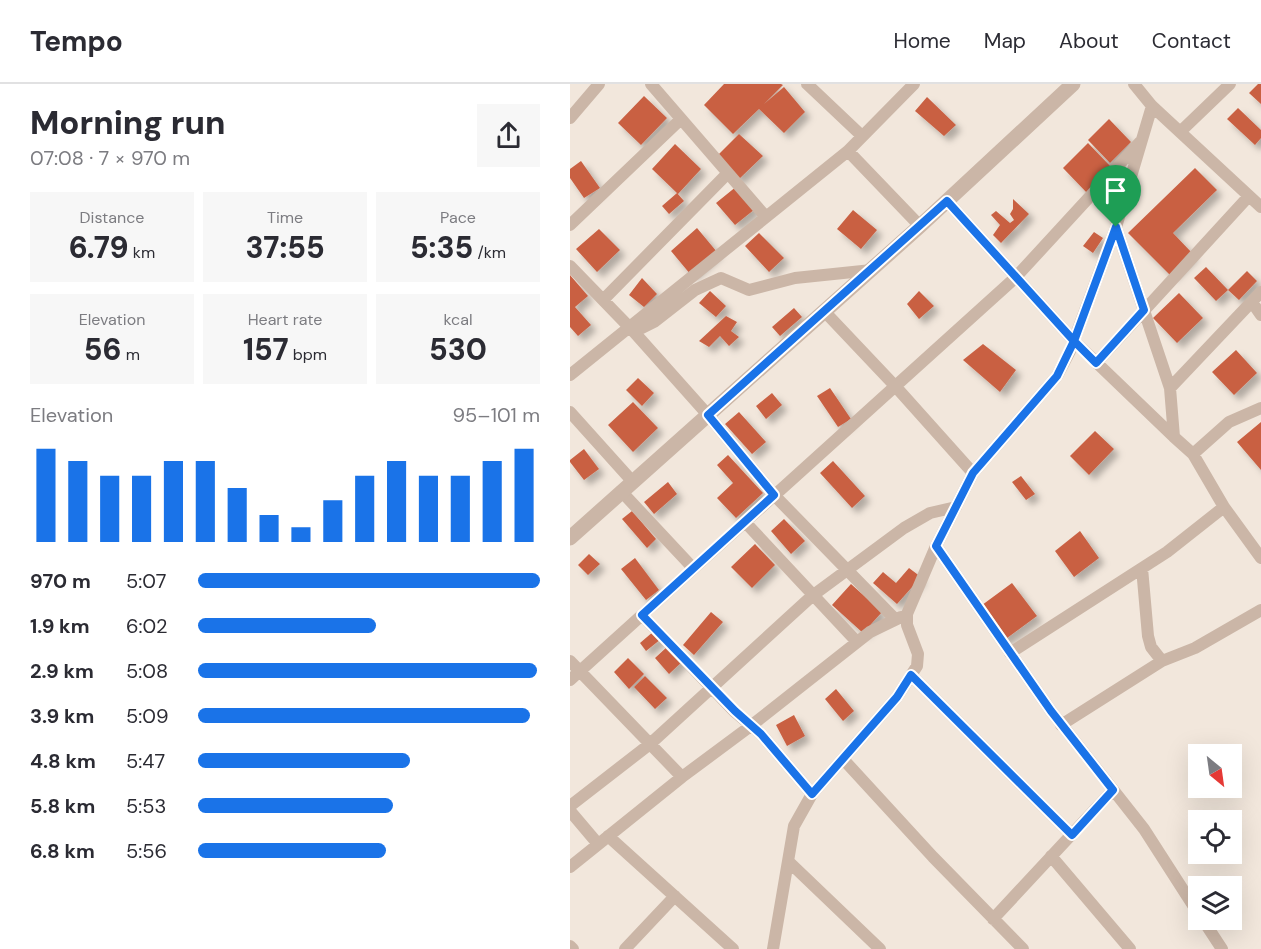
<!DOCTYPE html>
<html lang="en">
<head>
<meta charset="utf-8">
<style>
  body { margin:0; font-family:"DM Sans",sans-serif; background:#f7f7f7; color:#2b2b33; height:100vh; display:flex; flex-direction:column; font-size:22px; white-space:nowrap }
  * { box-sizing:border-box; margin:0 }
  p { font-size:20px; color:#7c7c81 }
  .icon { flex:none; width:33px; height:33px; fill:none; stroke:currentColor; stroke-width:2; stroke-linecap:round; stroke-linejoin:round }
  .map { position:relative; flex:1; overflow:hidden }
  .details { display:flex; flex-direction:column; background:#fff; width:570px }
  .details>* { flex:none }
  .needle { width:39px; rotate:151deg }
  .buttons { position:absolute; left:618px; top:660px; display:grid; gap:12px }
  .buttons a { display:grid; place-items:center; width:54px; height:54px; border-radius:0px; background:#fff; box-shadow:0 6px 24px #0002; font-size:30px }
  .pin { position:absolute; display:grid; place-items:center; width:51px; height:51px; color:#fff; margin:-62px -26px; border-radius:50% 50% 50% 0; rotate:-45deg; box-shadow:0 0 6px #0007 }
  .pin .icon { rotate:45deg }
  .round { display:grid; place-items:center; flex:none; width:63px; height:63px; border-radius:0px; background:#f7f7f7 }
  .summary { display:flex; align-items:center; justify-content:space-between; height:102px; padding:0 30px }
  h1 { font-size:33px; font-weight:800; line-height:45px }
  .figures { display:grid; grid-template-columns:repeat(3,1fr); gap:9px; height:102px; padding:6px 30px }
  .figures div { display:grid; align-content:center; border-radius:0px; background:#f7f7f7; text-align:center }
  .figures b { font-size:30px; font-weight:800 }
  .figures small { font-size:16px; font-weight:400 }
  .figures p { font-size:16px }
  .chart { height:168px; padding:12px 30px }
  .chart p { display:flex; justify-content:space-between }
  .chart svg { width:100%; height:108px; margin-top:6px; stroke:#1a73e8; stroke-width:6 }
  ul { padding:0 30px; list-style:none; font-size:20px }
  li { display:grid; grid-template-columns:96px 72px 1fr; align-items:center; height:45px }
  li i { height:15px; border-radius:8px; background:#1a73e8 }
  header { display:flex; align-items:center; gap:36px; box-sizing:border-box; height:84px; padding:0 30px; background:#fff; border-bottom:2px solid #e1e1e2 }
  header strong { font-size:28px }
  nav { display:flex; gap:33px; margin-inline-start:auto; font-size:21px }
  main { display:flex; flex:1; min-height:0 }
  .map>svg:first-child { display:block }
  .building { fill:#c96043; filter:url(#shadow) }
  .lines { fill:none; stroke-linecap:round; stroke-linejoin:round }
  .minor { stroke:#cbb6a7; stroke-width:12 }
  .tertiary { stroke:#cbb6a7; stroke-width:15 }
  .route-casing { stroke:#fff; stroke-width:12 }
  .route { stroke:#1a73e8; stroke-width:8 }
</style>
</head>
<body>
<header>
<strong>Tempo</strong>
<nav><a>Home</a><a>Map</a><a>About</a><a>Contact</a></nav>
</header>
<main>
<section class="details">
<div class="summary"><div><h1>Morning run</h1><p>07:08 · 7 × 970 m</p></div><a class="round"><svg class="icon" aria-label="share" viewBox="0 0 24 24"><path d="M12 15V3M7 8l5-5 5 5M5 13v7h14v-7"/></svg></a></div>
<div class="figures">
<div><p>Distance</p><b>6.79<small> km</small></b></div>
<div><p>Time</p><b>37:55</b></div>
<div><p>Pace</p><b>5:35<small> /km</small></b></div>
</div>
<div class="figures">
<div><p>Elevation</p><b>56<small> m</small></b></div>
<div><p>Heart rate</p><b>157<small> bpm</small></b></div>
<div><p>kcal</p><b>530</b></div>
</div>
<div class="chart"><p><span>Elevation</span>95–101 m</p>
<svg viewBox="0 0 160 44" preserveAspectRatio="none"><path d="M5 44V6M15 44V11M25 44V17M35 44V17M45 44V11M55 44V11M65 44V22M75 44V33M85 44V38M95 44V27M105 44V17M115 44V11M125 44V17M135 44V17M145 44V11M155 44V6"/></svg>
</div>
<ul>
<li><b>970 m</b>5:07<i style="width:100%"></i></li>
<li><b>1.9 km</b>6:02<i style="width:52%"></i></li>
<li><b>2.9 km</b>5:08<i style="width:99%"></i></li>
<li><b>3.9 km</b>5:09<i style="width:97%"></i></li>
<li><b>4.8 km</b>5:47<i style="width:62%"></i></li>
<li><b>5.8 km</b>5:53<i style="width:57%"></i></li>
<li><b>6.8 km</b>5:56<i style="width:55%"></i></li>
</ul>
</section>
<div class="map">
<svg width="691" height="865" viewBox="0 0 691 865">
  <defs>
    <filter id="shadow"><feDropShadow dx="5.5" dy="5.5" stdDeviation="3" flood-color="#0004"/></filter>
  </defs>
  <rect width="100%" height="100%" fill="#f2e7dc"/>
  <path class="building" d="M154,0H211L213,1L194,20L214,3L235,28L214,49L189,25L163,50L134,21Z
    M688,0H691V20L679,9Z
    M74,12L97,34L71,61L48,39Z
    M357,13L386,41L374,52L345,27Z
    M668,24L691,46V54L685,61L657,35Z
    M539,35L561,58L540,79L518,56Z
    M169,50L193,72L168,96L147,72Z
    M518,59L542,84L517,109L493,84Z
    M105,60L131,85L108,110L82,85Z
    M11,77L30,104L14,114L0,94V85Z
    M625,84L647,106L603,149L623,170L601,192L558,149Z
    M167,102L185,125L165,141L146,119Z
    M107,109L114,117L99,130L92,122Z
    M443,115L459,130L431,159L423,151L430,141L421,131L426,127L440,139L444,136L440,130L443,125Z
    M283,126L307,146L291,165L267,145Z
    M127,144L147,168L121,191L101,167Z
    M29,145L50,166L27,188L6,165Z
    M524,148L533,154L523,169L513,162Z
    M189,149L214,174L199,188L175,162Z
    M636,183L658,206L646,217L624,194Z
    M677,187L687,197L669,216L658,206Z
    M0,191L18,212L5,223L21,241L8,252L0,243Z
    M72,194L87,210L74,223L59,211Z
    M140,207L156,222L146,233L129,219Z
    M349,207L364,222L349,235L337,220Z
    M609,209L633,234L607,259L583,234Z
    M224,224L232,233L210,252L202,243Z
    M156,232L167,238L161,247L169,253L159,262L150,252L139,263L129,257Z
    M413,260L446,286L430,308L393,276Z
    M666,266L687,289L664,311L642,288Z
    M68,294L84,309L72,322L56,306Z
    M260,304L281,335L268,343L247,312Z
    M202,309L212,321L196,335L186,322Z
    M63,318L88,344L63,368L38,341Z
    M169,328L196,358L182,370L155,340Z
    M691,338V386L667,358Z
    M525,347L544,365L519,391L500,372Z
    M14,365L29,385L14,396L0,378V376Z
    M158,371L193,409L166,434L147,414L163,399L147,381Z
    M263,377L295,412L282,424L250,389Z
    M451,392L465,410L456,416L442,398Z
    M98,398L107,410L84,430L74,418Z
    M62,427L86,455L77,464L52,435Z
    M214,435L235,457L221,470L201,447Z
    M510,447L529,474L504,493L485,467Z
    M185,460L205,481L182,504L161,483Z
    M19,470L30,480L18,491L8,481Z
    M65,474L89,506L76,516L51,485Z
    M339,484L351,493L327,520L303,499L313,488L326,499Z
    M442,499L467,532L433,557L408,524Z
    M281,500L312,528L293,549L262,521Z
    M141,528L153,538L124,571L113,561Z
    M84,547L91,555L76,567L70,559Z
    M98,562L113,577L99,590L85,574Z
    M58,574L74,590L59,605L44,588Z
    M75,592L97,614L85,625L64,603Z
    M266,605L284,627L273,637L255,615Z
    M224,631L235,652L217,662L206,641Z"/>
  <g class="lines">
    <path class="minor" d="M81,0L196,133
      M237,0L292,52
      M564,0L582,22L691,123
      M0,34L29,0
      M610,48L660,0
      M278,67L350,142
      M377,117L504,257L604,353
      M0,141L110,36
      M546,143L600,304L604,353L623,370L654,423L691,474
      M0,182L64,248L138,331L204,411L325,535
      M33,216L158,89
      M682,218L691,231
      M255,228L326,303L403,389
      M64,248L84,238L125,206L151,194L179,206L225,194L302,186
      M526,279L679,112
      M0,291L278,67L344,0
      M600,304L691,208
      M0,328L62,397
      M623,370L659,338L691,324
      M51,407L123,484
      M175,438L287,558
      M366,462L481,627L574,745L628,829
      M572,484L578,552L581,563L592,577
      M72,531L165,628L191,650L242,710
      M440,569L597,468L654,423
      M0,577L112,693
      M341,591L502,751
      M0,596L445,194L570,58
      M491,641L592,577L625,564L691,526
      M273,675L363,773L453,865
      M0,722L80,660L242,512L334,444L360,429L386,423
      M0,727L28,760
      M38,752L163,865
      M481,772L560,865
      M218,777L310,865
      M0,783L112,693L182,641L300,548L331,533
      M423,835L543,706
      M633,836L652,865
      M0,862L3,865
      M55,865L105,812
      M203,865L224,742L242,710L327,613L347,582L348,570L337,541V530L366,462L403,389L487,292L500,267L546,143L582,22"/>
    <path class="tertiary" d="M0,454L350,142L503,0"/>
  </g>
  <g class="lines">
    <g class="route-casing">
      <path id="route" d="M546,143L504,257L377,117L138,331L204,411L72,531L165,627L191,650L242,710L327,613L341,591L502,751L543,706L481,627L366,462L403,389L487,292L504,257L526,279L574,226L546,143"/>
    </g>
    <use href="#route" class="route"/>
  </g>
</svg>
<div class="buttons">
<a><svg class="needle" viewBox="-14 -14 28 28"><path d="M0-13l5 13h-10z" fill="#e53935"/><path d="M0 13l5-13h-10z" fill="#7c7c81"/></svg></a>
<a><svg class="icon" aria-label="locate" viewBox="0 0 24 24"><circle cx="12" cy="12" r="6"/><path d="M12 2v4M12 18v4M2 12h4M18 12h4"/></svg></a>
<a><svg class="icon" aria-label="layers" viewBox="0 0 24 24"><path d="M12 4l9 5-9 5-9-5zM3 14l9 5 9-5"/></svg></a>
</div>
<div class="pin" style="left:546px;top:143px;background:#1e9e55"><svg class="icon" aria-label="arrive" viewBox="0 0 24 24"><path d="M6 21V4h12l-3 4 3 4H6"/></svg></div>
</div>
</main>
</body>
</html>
